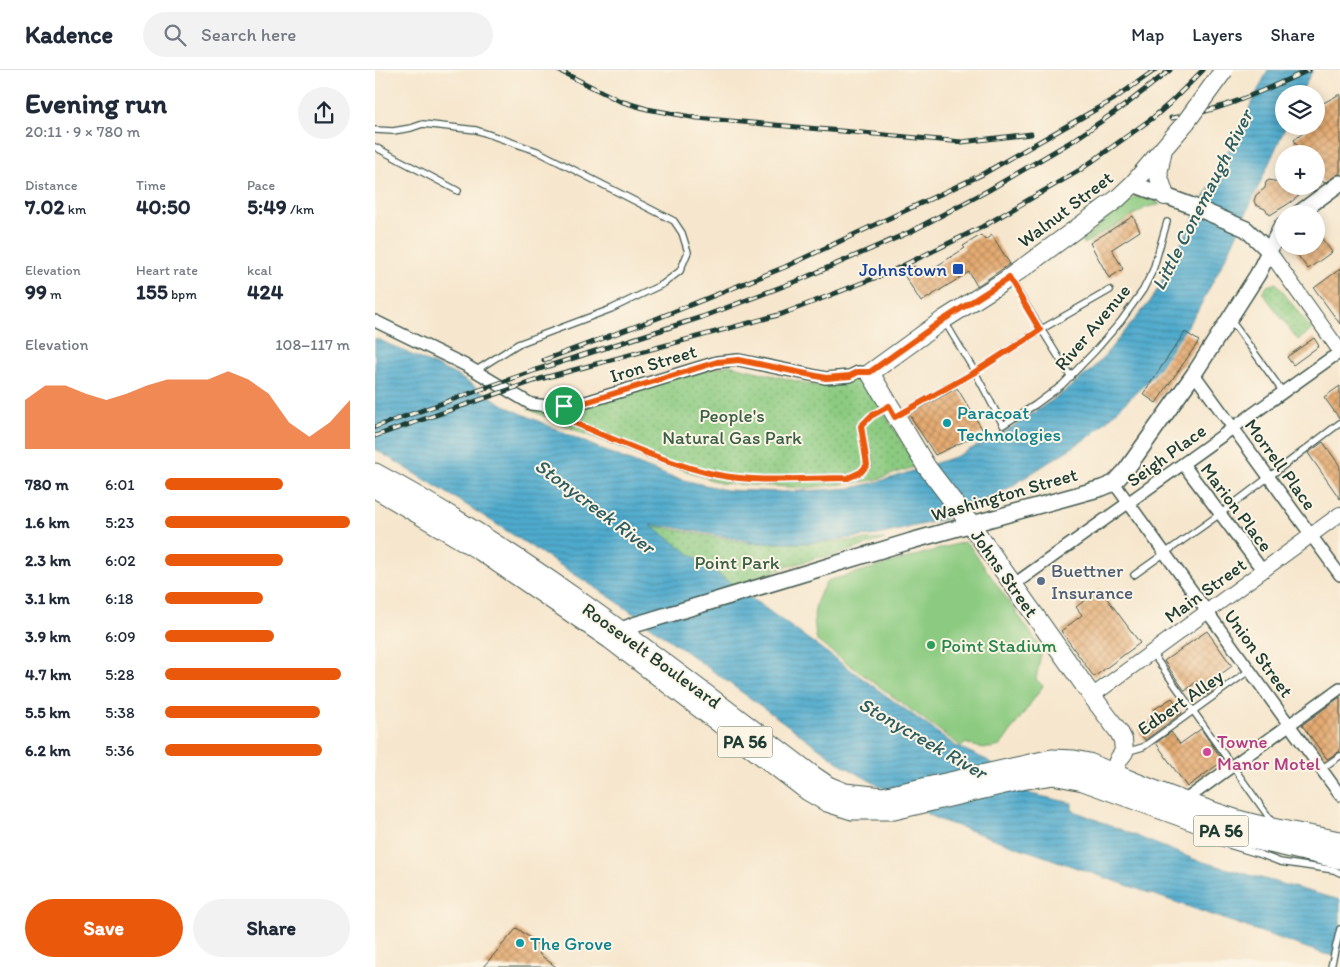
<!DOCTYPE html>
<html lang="en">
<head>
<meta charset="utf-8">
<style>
  body { margin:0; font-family:Itim,sans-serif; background:#f2f2f3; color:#1f2937; height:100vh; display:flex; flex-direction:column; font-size:19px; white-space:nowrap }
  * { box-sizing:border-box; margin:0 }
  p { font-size:16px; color:#747a83 }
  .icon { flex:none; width:28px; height:28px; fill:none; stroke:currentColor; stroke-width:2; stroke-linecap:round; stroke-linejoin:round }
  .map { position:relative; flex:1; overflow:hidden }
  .panel { display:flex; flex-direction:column; background:#fff; width:375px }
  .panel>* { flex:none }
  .controls { position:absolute; left:900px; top:15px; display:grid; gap:10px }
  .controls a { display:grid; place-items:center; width:50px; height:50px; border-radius:50%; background:#fff; box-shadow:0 2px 12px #0003; font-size:25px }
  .pin { position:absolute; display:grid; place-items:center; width:42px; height:42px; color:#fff; margin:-21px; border:2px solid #fff; border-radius:50%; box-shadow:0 1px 5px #0007 }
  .round { display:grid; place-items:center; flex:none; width:52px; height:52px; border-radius:26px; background:#f2f2f3 }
  .head { display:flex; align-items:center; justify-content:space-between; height:85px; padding:0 25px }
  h1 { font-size:28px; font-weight:700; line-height:38px }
  .stats { display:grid; grid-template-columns:repeat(3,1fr); gap:8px; height:85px; padding:5px 25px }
  .stats div { display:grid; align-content:center }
  .stats b { font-size:21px; font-weight:700 }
  .stats small { font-size:14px; font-weight:400 }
  .stats p { font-size:14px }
  .chart { height:140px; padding:10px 25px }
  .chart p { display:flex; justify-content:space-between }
  .chart svg { width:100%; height:90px; margin-top:5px; fill:#ea580c; opacity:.7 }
  .action { display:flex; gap:10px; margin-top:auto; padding:10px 25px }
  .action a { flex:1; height:58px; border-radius:30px; background:#ea580c; color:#fff; font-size:20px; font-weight:700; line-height:58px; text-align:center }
  .action a+a { background:#f2f2f3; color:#1f2937 }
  ul { padding:0 25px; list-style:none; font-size:16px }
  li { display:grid; grid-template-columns:80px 60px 1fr; align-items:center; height:38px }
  li i { height:12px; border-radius:6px; background:#ea580c }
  header { display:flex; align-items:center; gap:30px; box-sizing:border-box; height:70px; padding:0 25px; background:#fff; border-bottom:1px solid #e0e1e3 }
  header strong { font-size:24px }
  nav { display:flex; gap:28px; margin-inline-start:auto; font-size:18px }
  .search { width:350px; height:45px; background:#f2f2f3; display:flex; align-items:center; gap:12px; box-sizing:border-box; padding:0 18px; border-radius:28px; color:#747a83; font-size:19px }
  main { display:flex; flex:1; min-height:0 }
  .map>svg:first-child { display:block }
  .grass { fill:#8bca80; stroke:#55845a }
  .park { fill:url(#park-dots); stroke:#55845a }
  .water { fill:url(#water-rules); stroke:#377480 }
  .building { fill:url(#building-cross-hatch) }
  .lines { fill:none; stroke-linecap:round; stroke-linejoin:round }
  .service-casing { stroke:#3f564b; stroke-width:8 }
  .minor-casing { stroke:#3f564b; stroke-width:14 }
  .tertiary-casing { stroke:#3f564b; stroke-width:16 }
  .secondary-casing { stroke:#3f564b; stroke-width:18 }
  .primary-casing { stroke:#3f564b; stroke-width:20 }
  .trunk-casing { stroke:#3f564b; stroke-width:21 }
  .service { stroke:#fff; stroke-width:5.5 }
  .minor { stroke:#fff; stroke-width:11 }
  .tertiary { stroke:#fff; stroke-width:14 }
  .secondary { stroke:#fff; stroke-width:15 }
  .primary { stroke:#fff; stroke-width:18 }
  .trunk { stroke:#fff; stroke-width:19 }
  .rail-casing { stroke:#1f3d34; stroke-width:5 }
  .rail { stroke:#fcf5e5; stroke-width:3; stroke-dasharray:9; stroke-linecap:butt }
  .primary-bridge-casing { stroke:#3f564b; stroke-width:20; stroke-linecap:butt }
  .primary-bridge { stroke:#fff; stroke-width:18 }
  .route-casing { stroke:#fff; stroke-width:10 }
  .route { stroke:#ea580c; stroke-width:6 }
  .transit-dot { fill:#1a4fb4; stroke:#fcf5e5; stroke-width:2 }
  .culture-dot { fill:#0f9aa8; stroke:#fcf5e5; stroke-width:2 }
  .service-dot { fill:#5c6f8a; stroke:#fcf5e5; stroke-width:2 }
  .leisure-dot { fill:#2e9e5b; stroke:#fcf5e5; stroke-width:2 }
  .hotel-dot { fill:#d1479c; stroke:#fcf5e5; stroke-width:2 }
  .labels { text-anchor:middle; stroke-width:4; stroke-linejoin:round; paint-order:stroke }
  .shield { fill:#fcf5e5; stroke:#617469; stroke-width:1 }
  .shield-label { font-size:18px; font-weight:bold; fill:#1f3d34 }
  .street-label { font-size:19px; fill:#1f3d34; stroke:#fcf5e5 }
  .transit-label { font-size:19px; fill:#164399; stroke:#fcf5e5; text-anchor:end }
  .culture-label { font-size:19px; fill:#0d838f; stroke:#fcf5e5; text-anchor:start }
  .park-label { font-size:19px; fill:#3a6047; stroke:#fcf5e5 }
  .service-label { font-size:19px; fill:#4e5e75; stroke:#fcf5e5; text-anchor:start }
  .leisure-label { font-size:19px; fill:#27864d; stroke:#fcf5e5; text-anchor:start }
  .hotel-label { font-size:19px; fill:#b23c85; stroke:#fcf5e5; text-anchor:start }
  .water-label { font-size:20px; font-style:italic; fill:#2d5e62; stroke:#fcf5e5 }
</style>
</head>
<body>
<header>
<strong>Kadence</strong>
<div class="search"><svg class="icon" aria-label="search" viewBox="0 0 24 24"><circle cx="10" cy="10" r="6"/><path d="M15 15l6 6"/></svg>Search here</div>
<nav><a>Map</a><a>Layers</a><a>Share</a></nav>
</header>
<main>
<section class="panel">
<div class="head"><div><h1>Evening run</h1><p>20:11 · 9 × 780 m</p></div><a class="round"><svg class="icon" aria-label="share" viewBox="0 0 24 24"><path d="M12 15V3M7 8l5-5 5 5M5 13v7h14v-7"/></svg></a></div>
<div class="stats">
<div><p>Distance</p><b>7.02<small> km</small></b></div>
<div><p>Time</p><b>40:50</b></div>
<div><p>Pace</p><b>5:49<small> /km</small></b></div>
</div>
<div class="stats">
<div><p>Elevation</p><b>99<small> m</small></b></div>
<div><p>Heart rate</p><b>155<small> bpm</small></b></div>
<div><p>kcal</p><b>424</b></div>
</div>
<div class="chart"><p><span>Elevation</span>108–117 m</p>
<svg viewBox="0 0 160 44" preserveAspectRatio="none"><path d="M0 44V20L10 13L20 13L30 17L40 20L50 17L60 13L70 10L80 10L90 10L100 6L110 10L120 17L130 31L140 38L150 31L160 20V44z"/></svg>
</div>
<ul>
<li><b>780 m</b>6:01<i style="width:64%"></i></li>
<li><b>1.6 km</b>5:23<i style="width:100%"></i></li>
<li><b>2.3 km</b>6:02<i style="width:64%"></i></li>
<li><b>3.1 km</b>6:18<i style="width:53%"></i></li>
<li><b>3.9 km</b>6:09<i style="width:59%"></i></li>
<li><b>4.7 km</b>5:28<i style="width:95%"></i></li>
<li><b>5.5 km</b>5:38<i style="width:84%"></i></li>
<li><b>6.2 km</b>5:36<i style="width:85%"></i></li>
</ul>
<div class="action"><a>Save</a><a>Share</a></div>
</section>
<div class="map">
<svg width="965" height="897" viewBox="0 0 965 897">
  <defs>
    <pattern id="park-dots" width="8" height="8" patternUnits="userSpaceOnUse" patternTransform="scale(1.25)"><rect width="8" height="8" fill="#8bca80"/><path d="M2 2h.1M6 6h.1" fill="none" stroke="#71a56a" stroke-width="1.8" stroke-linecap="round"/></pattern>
    <pattern id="water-rules" width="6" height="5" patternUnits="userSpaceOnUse" patternTransform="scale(1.25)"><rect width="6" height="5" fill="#4faacd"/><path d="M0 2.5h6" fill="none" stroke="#418ca7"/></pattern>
    <pattern id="building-cross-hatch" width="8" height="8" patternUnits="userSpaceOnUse" patternTransform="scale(1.25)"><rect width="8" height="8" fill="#e5ab72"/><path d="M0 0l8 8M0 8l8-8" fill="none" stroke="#b98c5e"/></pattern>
  </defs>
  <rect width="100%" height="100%" fill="#fcf5e5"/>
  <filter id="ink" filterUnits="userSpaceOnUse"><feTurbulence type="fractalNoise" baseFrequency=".02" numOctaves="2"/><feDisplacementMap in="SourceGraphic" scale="10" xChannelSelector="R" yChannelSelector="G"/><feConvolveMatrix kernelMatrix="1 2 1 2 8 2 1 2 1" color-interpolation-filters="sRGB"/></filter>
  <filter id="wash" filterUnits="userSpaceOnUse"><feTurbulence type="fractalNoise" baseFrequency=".0096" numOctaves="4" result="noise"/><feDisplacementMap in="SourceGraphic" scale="20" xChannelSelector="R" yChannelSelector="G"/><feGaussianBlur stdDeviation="1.12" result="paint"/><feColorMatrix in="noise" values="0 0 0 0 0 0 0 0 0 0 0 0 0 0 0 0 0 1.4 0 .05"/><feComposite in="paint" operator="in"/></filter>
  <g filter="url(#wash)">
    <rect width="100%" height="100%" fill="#f6e6cd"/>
    <path class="grass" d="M760,127L773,128L784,133V135L772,137L709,174L708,170L751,131Z
      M589,472L594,475L667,579L661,609L668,616L626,675C616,681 601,677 590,673L587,677L442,571C437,544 438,535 452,511Z"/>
    <path class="park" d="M901,213L937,260L923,270L887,222L892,216Z
      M354,295L442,316L486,305L542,396L500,410L431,418L345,413L207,363L153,339L203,340L300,307Z
      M274,455L374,473H432L510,469L458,486L442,488L401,500L389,508L359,515Z"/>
    <path class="water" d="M893,0H938L925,24H909V56H911L854,181L823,240L779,305L718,364L632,419L570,449L503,465L432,473H374L378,472L297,457L275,455L581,676L612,690L656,724L697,733V740L821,790L965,830V887L949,884L562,749L469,696L238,529L82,429L0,379V268L81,305L132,337L230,381L296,407L351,420L409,422L478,418L520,407L582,386L628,363L685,325L719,298L778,228L833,121Z"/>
    <g id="blocks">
      <path class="building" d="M965,24V103L949,113L941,104V84H927L919,70L937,56H941V37Z
        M894,110L909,113V116H934L922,125L924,126L913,134L895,145L890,139L881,135L879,131L881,125L890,118L891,112Z
        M758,146L765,161L737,179L748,199L734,208L715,173Z
        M941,161L957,182L933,199L916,176H941Z
        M606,165L610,170L617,165L635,194L602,216L594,202L546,232L528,203L539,196L546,206L590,178L588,176Z
        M965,199V254L939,218Z
        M810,262L824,271L781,333L768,324Z
        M939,268L944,276L918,295L912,287Z
        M965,316V348H964L949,327Z
        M582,318L609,362L560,385L534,344Z
        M948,372L965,396V429L933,383Z
        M725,519L765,573L719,607L686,561L707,545L701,537Z
        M832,561L857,596L842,607L847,614L832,625L822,611L810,621L789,591Z
        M965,627V681L952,689L927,655Z
        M797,628L807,643L770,670L763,660L782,646L778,640Z
        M826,659L848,691L812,717L781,673L796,662L805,674Z
        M142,858L168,878L164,884L181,897H108Z"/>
    </g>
  </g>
  <g filter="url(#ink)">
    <use href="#blocks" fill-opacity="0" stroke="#3f564b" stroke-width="1"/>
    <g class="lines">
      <g class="service-casing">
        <path id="service" d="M0,60L18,61L36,58L48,54L101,60L162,81L299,151L307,163L313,182L305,201L288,214L236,239L143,274L100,301
          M0,77L83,121
          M635,209L696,307
          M855,249L908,322
          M570,252L600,302L628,355L660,335L687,315L721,280L746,251L768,220L778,200L792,152
          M190,337L196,349L202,354C246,373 296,396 343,405C385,413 430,408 473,408L486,402L493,395L486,356L496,346L513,337
          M524,345L600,302L665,260L735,220
          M759,505L845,444L965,353
          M777,583L898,753
          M751,682L768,677L875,600
          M946,699L965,686
          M836,763L841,771L887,785L905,792L959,800L965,803
          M956,897L965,859"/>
      </g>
      <g class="minor-casing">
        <path id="minor" d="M0,251L92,296L156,334L173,336H198L342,292L364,290L451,308L475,306L483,302L495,303
          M819,304L965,505
          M808,394L888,501
          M739,413L965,725
          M638,515L956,288L965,283
          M809,731L965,618"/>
      </g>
      <g class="tertiary-casing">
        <path id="tertiary" d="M893,180L965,281
          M717,626L965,444"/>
      </g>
      <g class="secondary-casing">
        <path id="secondary" d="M758,114L815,135L871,159L893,180
          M923,144L965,113
          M239,566L247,560L259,555L536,471L727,418L739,413L751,400L819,304L883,204L906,157L909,154"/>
      </g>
      <g class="primary-casing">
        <path id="primary" d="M788,79L783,104L790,126
          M733,715L744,689L749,682L748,670L744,662L717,626L596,455L551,396L495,303L568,250L634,208L742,129L758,114L811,52"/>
      </g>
      <g class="trunk-casing">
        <path id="trunk" d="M0,403C157,487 296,598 437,705L453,716L470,723L508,727L677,689L699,690L714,693C762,714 810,733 860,749C894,759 930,764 965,771
          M0,418L106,481L235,569L433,721L452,732L477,740H519L651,709L678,705L708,711L854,764L965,789"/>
      </g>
      <use href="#service" class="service"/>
      <use href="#minor" class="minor"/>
      <use href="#tertiary" class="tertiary"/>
      <use href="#secondary" class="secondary"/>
      <use href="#primary" class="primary"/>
      <use href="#trunk" class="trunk"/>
      <g class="rail-casing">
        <path id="rail" d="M183,0L245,31L272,39L322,48L587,72L656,64
          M796,48C845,42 889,20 934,0
          M169,290L283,248L410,197L606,105L739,29L780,0
          M0,357L161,300L327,247L422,211L535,162L614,120L699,70L753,33L795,0
          M0,366L165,309L407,244L515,202L607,157L705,100L779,47L795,33L828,0"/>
      </g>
      <use href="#rail" class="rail"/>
      <g class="primary-bridge-casing">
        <path id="primary-bridge" d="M811,52L849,0"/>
      </g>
      <use href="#primary-bridge" class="primary-bridge"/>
    </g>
  </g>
  <g class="lines" filter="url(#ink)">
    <g class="route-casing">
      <path id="route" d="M634,208L665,260L600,302L520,347L514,336L496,346L486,356L492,395L486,402L473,408C430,408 385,413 343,405C295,395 247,373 202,354L196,349L189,336H198L342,292L364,290L451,308L475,306L483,302H495L568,250Z"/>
    </g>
    <use href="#route" class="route"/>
  </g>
  <rect class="transit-dot" x="577" y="193" width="12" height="12" rx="2.5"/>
  <g class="culture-dot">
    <circle cx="572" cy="353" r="5"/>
    <circle cx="145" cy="873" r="5"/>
  </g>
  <circle class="service-dot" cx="666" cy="511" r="5"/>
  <circle class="leisure-dot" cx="556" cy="575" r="5"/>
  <circle class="hotel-dot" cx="832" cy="682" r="5"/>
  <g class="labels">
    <g class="shield">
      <rect x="342.5" y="656.5" width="55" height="31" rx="4"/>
      <rect x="818.5" y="745.5" width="55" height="31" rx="4"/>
    </g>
    <g class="shield-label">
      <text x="370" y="678">PA 56</text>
      <text x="846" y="767">PA 56</text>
    </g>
    <g class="street-label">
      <text transform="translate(690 139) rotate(-37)" y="7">Walnut Street</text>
      <text transform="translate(717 257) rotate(-50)" y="7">River Avenue</text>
      <text transform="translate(278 293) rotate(-17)" y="7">Iron Street</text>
      <text transform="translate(791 385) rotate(-36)" y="7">Seigh Place</text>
      <text transform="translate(906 394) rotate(54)" y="7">Morrell Place</text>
      <text transform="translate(629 424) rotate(-16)" y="7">Washington Street</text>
      <text transform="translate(862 437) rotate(53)" y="7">Marion Place</text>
      <text transform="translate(630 503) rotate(55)" y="7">Johns Street</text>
      <text transform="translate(830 520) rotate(-36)" y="7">Main Street</text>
      <text transform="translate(884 583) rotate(54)" y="7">Union Street</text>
      <text transform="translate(277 585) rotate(36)" y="7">Roosevelt Boulevard</text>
      <text transform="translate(805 632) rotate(-35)" y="7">Edbert Alley</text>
    </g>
    <g class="transit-label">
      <text x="572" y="206">Johnstown</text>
    </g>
    <g class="culture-label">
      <text x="582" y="349">Paracoat<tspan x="582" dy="22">Technologies</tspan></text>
      <text x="155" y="880">The Grove</text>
    </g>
    <g class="park-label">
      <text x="357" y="352">People's<tspan x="357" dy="22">Natural Gas Park</tspan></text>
      <text x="362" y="499">Point Park</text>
    </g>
    <g class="service-label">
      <text x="676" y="507">Buettner<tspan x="676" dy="22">Insurance</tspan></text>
    </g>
    <g class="leisure-label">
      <text x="566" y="582">Point Stadium</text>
    </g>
    <g class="hotel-label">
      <text x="842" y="678">Towne<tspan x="842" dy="22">Manor Motel</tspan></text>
    </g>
    <g class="water-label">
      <text transform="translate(827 130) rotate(-63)" y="7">Little Conemaugh River</text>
      <text transform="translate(220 436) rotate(37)" y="7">Stonycreek River</text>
      <text transform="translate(548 668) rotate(30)" y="7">Stonycreek River</text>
    </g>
  </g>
</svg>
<div class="controls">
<a><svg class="icon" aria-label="layers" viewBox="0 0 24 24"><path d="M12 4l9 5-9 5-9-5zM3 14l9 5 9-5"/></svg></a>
<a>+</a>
<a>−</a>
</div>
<div class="pin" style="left:189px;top:336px;background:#1e9e55"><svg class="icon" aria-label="arrive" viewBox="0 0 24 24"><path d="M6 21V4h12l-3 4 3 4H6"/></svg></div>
</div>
</main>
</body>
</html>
